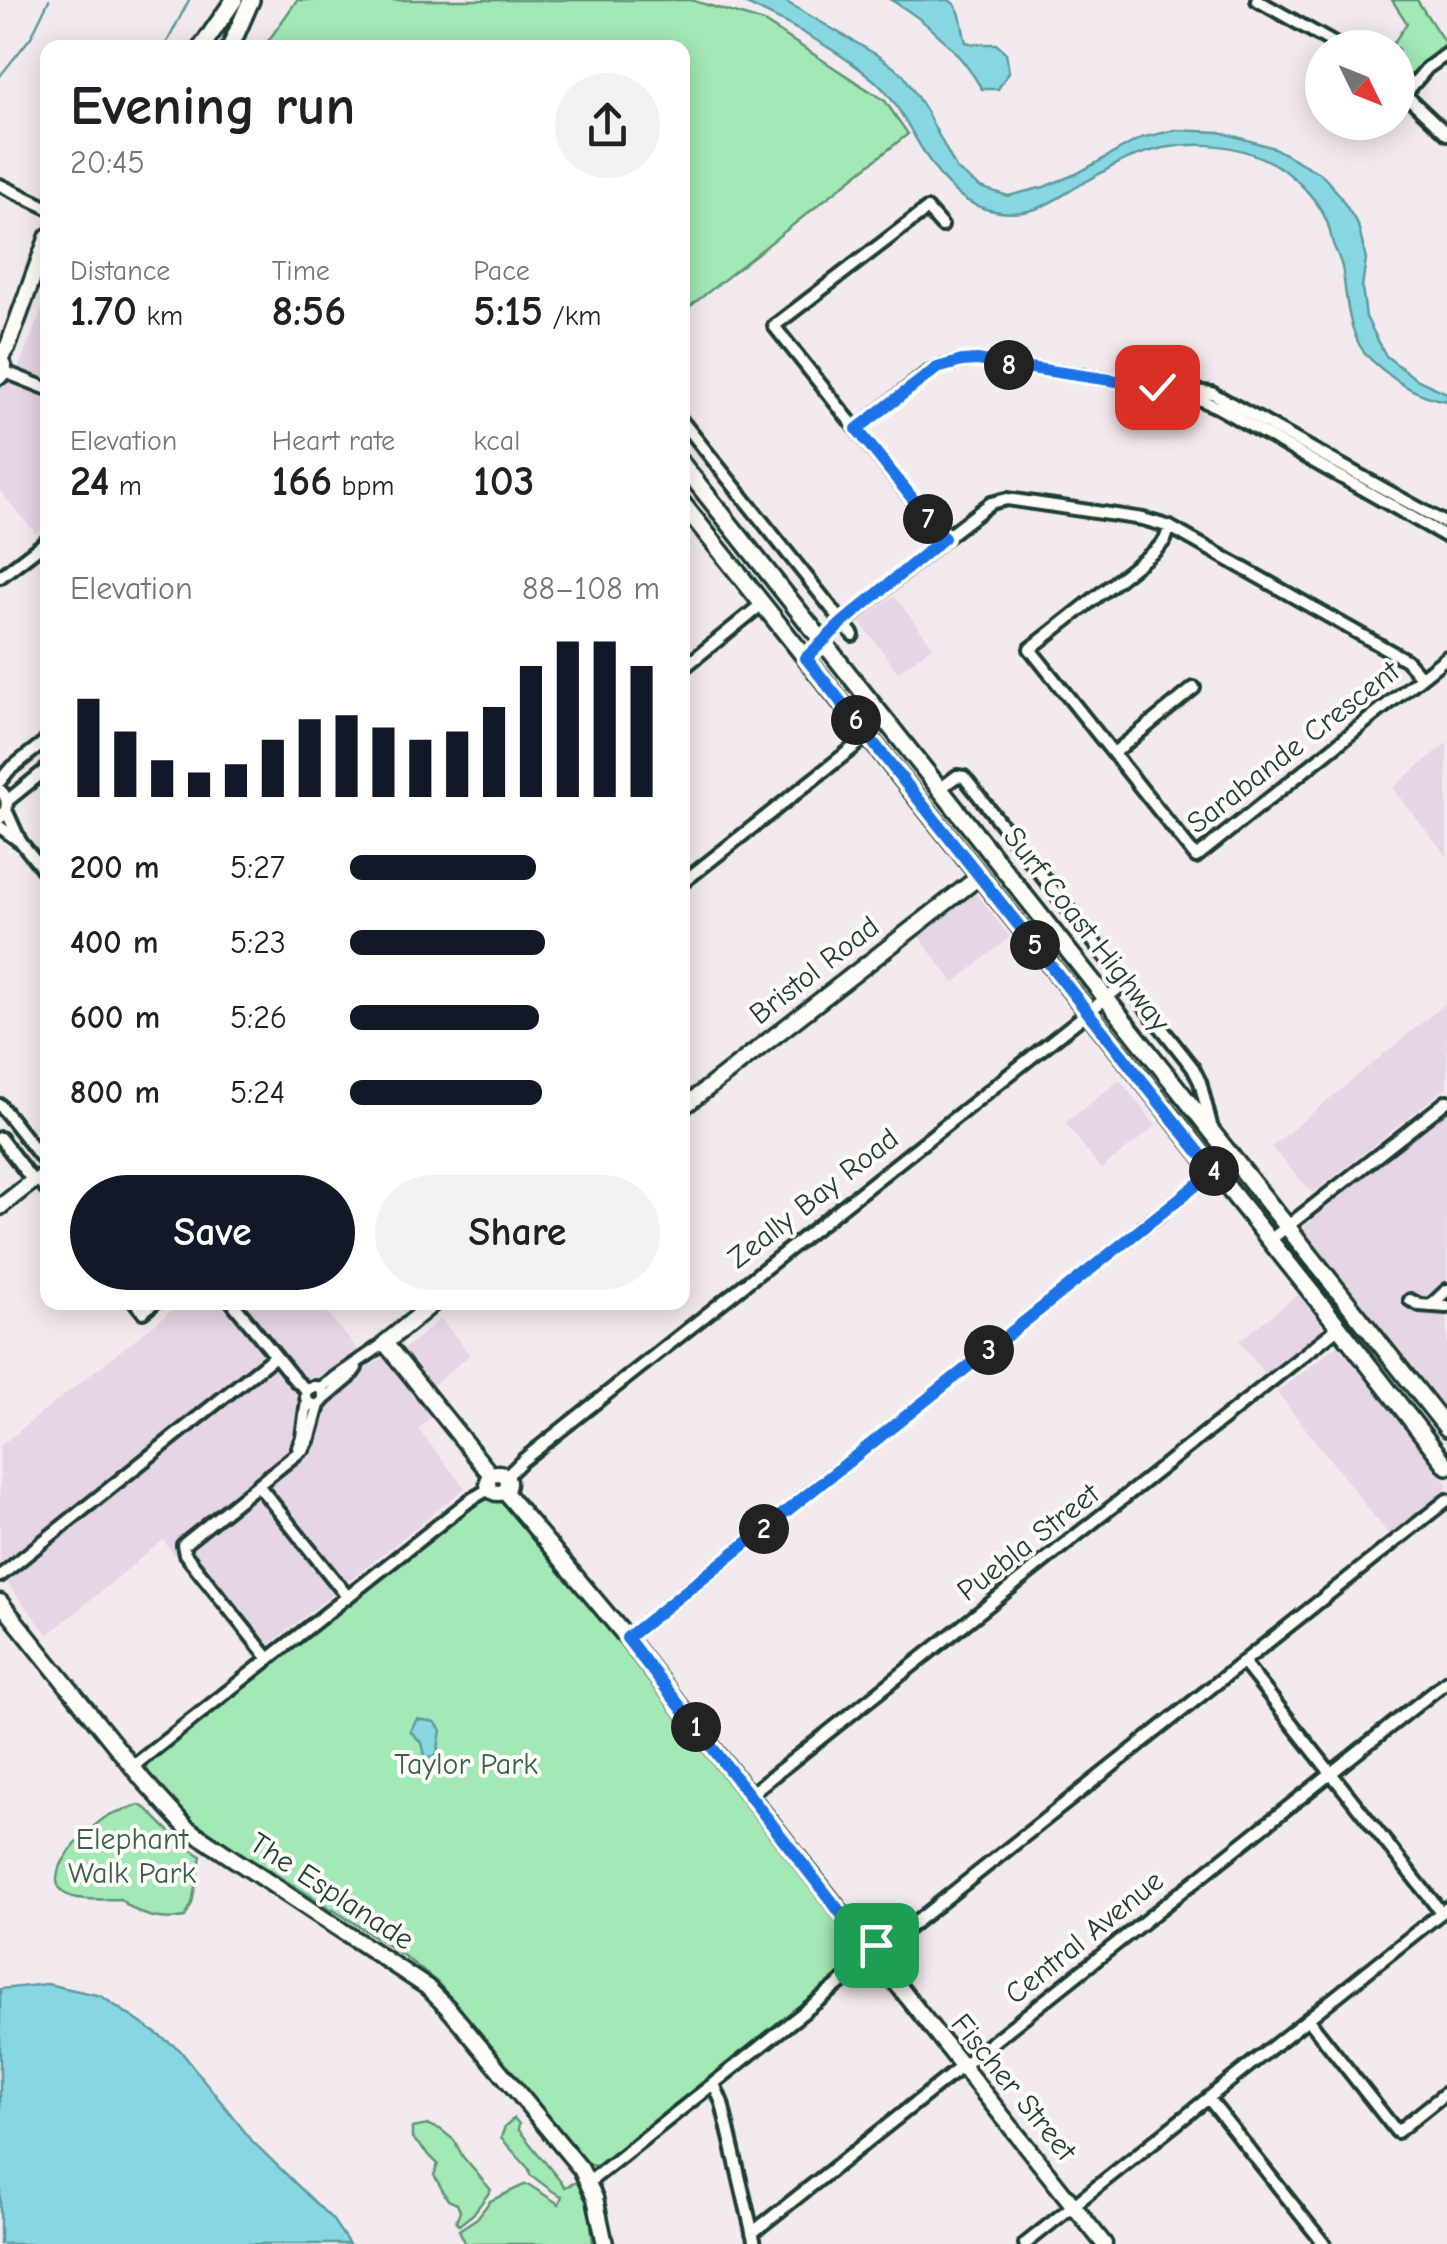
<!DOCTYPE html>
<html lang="en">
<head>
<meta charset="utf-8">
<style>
  body { margin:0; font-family:"Comic Neue",sans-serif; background:#f2f2f2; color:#202124; height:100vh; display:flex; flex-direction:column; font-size:38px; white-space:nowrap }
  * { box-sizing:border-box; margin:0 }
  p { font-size:32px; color:#757577 }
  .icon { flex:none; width:55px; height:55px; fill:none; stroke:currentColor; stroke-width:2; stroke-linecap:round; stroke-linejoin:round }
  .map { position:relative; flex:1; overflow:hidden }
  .panel { position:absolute; left:40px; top:40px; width:650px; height:1270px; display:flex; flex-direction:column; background:#fff; border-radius:20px; box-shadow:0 5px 25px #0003 }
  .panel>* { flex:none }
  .needle { width:65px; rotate:133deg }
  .fabs { position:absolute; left:1305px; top:30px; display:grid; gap:20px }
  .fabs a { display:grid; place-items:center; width:110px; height:110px; border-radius:50%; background:#fff; box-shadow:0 5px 25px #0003; font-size:50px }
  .pin { position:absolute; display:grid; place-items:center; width:85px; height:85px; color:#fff; margin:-42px; border-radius:20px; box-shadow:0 5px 15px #0006 }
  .km { position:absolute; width:50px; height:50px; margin:-25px; border-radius:50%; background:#222; color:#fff; font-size:28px; line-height:50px; text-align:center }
  .round { display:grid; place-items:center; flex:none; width:105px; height:105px; border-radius:52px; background:#f2f2f2 }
  .head { display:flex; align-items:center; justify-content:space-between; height:170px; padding:0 30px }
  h1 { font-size:55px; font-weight:800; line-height:75px }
  .metrics { display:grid; grid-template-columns:repeat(3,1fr); gap:15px; height:170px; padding:10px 30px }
  .metrics div { display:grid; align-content:center }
  .metrics b { font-size:42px; font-weight:800 }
  .metrics small { font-size:28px; font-weight:400 }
  .metrics p { font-size:28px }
  .chart { height:280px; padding:20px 30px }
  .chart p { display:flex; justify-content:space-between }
  .chart svg { width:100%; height:180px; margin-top:10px; stroke:#111827; stroke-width:6 }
  .action { display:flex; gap:20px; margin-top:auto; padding:20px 30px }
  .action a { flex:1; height:115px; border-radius:60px; background:#111827; color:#fff; font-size:40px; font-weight:800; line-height:115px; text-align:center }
  .action a+a { background:#f2f2f2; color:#202124 }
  ul { padding:0 30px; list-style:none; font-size:32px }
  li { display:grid; grid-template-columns:160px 120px 1fr; align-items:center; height:75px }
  li i { height:25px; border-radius:12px; background:#111827 }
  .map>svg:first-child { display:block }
  .built { fill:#e6d5e5 }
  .green { fill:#a2e9b6; stroke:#609375; stroke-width:2.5 }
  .water { fill:#87d7e3; stroke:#5d999d; stroke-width:2.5 }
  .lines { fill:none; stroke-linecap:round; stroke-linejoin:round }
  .stream { stroke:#5d999d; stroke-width:2.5 }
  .street-casing { stroke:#1f3d34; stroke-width:18 }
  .secondary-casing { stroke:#1f3d34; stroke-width:21 }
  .primary-casing { stroke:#1f3d34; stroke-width:22 }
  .street { stroke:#fdfcf7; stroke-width:10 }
  .secondary { stroke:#fdfcf7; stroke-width:14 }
  .primary { stroke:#fdfcf7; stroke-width:15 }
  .route-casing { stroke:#fff; stroke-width:20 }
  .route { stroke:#1a73e8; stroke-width:12 }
  .labels { text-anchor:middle; stroke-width:8; stroke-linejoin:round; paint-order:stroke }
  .street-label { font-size:30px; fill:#1f3d34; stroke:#fdfcf7 }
  .park-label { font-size:30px; fill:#395f4e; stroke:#fdfcf7 }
</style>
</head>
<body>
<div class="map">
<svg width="1447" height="2244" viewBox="0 0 1447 2244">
  <rect width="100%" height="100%" fill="#f3eaef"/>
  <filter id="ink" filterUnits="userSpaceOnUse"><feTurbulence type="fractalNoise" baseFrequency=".01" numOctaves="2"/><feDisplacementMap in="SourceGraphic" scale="20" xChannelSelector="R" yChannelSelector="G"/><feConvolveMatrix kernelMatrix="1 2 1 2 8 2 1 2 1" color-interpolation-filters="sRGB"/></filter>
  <g filter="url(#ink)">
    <path class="built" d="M47,297V525L36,534L0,491V382L19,367Z
      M894,596L933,646L898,672L860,622Z
      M1447,743V856L1392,788Z
      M975,892L1010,937L954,983L919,937Z
      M1447,1002V1087L1313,1193L1271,1147Z
      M1120,1080L1156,1126L1101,1169L1065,1123Z
      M1447,1110V1410L1302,1228Z
      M1299,1294L1321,1323L1323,1330L1319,1338L1267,1377L1239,1341Z
      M181,1303H319L371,1366L384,1357L433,1416L418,1429L465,1488L254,1657L163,1540L48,1635L0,1574V1446Z
      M441,1319L470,1355L433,1385L404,1349Z
      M1338,1345L1447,1484V1489L1389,1535L1277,1392Z"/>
    <path class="green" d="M297,0H691L764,22L885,101L908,134L683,312L682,48L264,47Z
      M1392,0H1417L1445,43L1404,81L1398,76V48L1391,47L1407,23Z
      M492,1497L505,1501L517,1512L862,1949L859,1963L600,2167L587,2164L438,1983L404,1956L346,1918L202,1829L182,1811L148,1772L146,1766L481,1500Z
      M139,1805L147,1809L178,1840L201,1856L192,1903L185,1917C159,1922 139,1916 120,1899C106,1899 87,1901 73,1897C28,1884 90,1826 109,1815C118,1811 130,1808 139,1805Z
      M514,2118L519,2124L518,2129L565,2187L579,2181L589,2201L593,2244H466L459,2230L477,2218L490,2201L524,2185H529L559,2204L562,2196C550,2192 541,2181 530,2175L529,2169L501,2138L505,2126Z
      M428,2125L440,2129L454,2140L463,2157L491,2190L473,2214L459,2225L456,2221L460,2211L457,2204L448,2200L434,2175L438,2164L412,2138V2128Z"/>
    <path class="water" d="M738,0H783L877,55L903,74L926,111L957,170L980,187L1008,196L1044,187L1076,174L1141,138L1175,130L1220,132L1274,148L1321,174L1338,193L1358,225L1366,259L1362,287L1366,317L1386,356L1416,379L1447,393V401C1426,398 1409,390 1392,377C1383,370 1372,362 1364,352C1349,332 1346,297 1343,272C1342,263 1337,253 1333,244C1331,237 1330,229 1327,222C1320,203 1300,182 1284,170C1239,140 1182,138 1132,157C1116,163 1100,174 1085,182C1053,200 1035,219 994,211C929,199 917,118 875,81C838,49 782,20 738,0Z
      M891,0H949C963,8 961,27 966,42L973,44H996L1006,53L1009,72L998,89H982C960,52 929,22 891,0Z
      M417,1719L435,1722L441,1730L437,1755L426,1759L422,1743L410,1731Z
      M47,1984L101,1996L179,2049L253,2142L332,2219L349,2244H0V1989Z"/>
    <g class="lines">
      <path class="stream" d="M164,48L189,0
        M0,76L31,37L49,0"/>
      <g class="street-casing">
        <path id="street" d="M1257,0L1342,48
          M1398,88L1447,134
          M1405,94L1427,68L1447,54
          M0,185L48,208
          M942,226L927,209L774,326L944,539
          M3,371L48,389
          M1187,394L1217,407L1447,537
          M682,421L853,635
          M857,429L926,374C942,364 958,361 977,360L1157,387L1212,393L1447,524
          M1170,527L1165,540L1156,550L1030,649L1196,857L1447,657
          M0,577L48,540
          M823,640L944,539L991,503L1007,499L1143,519L1170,527L1406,660L1421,677
          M682,669L762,604
          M1114,753L1194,688
          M0,781L9,770L48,739
          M941,788L957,776L964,777L1193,1068L1200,1082L1211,1125
          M0,790C9,798 9,809 0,818
          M7,801L48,768
          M6,810L20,841L48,876
          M0,827L19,841
          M682,883L868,736
          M0,1105L48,1166
          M0,1138L33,1181L48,1170
          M37,1178L48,1192
          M1270,1240L1447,1101
          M1410,1300L1420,1305L1447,1307
          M135,1302L143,1312L155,1302
          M232,1302L295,1380L307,1390
          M1430,1306L1447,1290
          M306 1396a9 9 0 1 1 18 0a9 9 0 1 1-18 0Z
          M320,1388L385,1343
          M323,1400L349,1378L356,1368
          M298,1447L302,1437L307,1401
          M506,1477L523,1460L1125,983
          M258,1485L347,1596
          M0,1576L275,1356
          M627,1638L1214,1171
          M269,1659L185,1554L183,1545L304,1448L310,1437L319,1405
          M1243,1662L1441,1912
          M132,1767L470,1500L489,1489
          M749,1795L1339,1327
          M882,1949L1447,1500
          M1308,2019L1397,2132L1447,2092
          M714,2084L722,2103L755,2244
          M1208,2098L1324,2244
          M589,2182L867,1962
          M752,2233L1447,1681
          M1025,2244L1447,1908"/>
      </g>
      <g class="secondary-casing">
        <path id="secondary" d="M0,376L4,367L0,358L8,346L48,236
          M682,1108L980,876
          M0,1207L33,1181
          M435,1302L385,1343L491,1475
          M488 1483a10 10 0 1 1 20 0a10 10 0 1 1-20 0Z
          M504,1491L627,1638L868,1947
          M0,1602L143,1780L187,1828L427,1987L448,2008L581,2169L595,2198L605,2244
          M864 1956a10 10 0 1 1 20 0a10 10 0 1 1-20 0Z
          M881,1964L1104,2244"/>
      </g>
      <g class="primary-casing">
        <path id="primary" d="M201,48L234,0
          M230,48L251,0
          M682,464L1447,1428
          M682,503L1339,1327L1447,1466"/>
      </g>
      <use href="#street" class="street"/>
      <use href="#secondary" class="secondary"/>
      <use href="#primary" class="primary"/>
    </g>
  </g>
  <g class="lines" filter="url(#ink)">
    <g class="route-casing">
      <path id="route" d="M876,1945L868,1948L627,1638L1214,1171L806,658L842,623L944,538L857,429L937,368L962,361L977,360L1157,387"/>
    </g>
    <use href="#route" class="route"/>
  </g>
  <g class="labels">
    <g class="street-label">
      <text transform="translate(1293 747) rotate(-38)" y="10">Sarabande Crescent</text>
      <text transform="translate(1087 929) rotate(52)" y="10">Surf Coast Highway</text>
      <text transform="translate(814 970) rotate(-38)" y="10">Bristol Road</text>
      <text transform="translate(813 1198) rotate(-38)" y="10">Zeally Bay Road</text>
      <text transform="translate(1028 1542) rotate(-38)" y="10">Puebla Street</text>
      <text transform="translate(332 1891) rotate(33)" y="10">The Esplanade</text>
      <text transform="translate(1084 1937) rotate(-39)" y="10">Central Avenue</text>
      <text transform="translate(1014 2087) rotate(51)" y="10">Fischer Street</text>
    </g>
    <g class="park-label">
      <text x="466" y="1774">Taylor Park</text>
      <text x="132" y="1849">Elephant<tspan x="132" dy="34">Walk Park</tspan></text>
    </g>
  </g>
</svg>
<div class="fabs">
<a><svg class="needle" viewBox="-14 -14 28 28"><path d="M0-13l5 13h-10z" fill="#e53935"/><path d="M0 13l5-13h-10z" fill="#757577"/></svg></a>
</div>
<div class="pin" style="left:876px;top:1945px;background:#1e9e55"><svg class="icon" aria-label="arrive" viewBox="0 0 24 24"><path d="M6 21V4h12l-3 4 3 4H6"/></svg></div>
<div class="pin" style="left:1157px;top:387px;background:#d93025"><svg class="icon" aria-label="check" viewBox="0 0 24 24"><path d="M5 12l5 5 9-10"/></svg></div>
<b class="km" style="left:696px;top:1727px">1</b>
<b class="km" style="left:764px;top:1529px">2</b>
<b class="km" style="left:989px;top:1350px">3</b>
<b class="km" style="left:1214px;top:1171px">4</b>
<b class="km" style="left:1035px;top:945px">5</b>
<b class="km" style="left:856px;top:720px">6</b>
<b class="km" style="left:928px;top:519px">7</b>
<b class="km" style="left:1009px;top:365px">8</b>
<section class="panel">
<div class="head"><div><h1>Evening run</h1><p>20:45</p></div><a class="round"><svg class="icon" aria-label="share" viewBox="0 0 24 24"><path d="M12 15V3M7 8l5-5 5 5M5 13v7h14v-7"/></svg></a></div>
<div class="metrics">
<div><p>Distance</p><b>1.70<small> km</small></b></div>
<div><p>Time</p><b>8:56</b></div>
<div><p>Pace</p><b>5:15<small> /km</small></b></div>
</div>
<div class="metrics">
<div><p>Elevation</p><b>24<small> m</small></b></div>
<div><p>Heart rate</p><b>166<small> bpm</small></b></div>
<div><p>kcal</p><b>103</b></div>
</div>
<div class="chart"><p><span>Elevation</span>88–108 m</p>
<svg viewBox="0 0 160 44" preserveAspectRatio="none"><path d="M5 44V20M15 44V28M25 44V35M35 44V38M45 44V36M55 44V30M65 44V25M75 44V24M85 44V27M95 44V30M105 44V28M115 44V22M125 44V12M135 44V6M145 44V6M155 44V12"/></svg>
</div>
<ul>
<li><b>200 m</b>5:27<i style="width:60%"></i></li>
<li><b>400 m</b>5:23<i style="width:63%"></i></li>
<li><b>600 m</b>5:26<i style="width:61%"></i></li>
<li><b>800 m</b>5:24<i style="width:62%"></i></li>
</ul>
<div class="action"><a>Save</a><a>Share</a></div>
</section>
</div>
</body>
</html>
